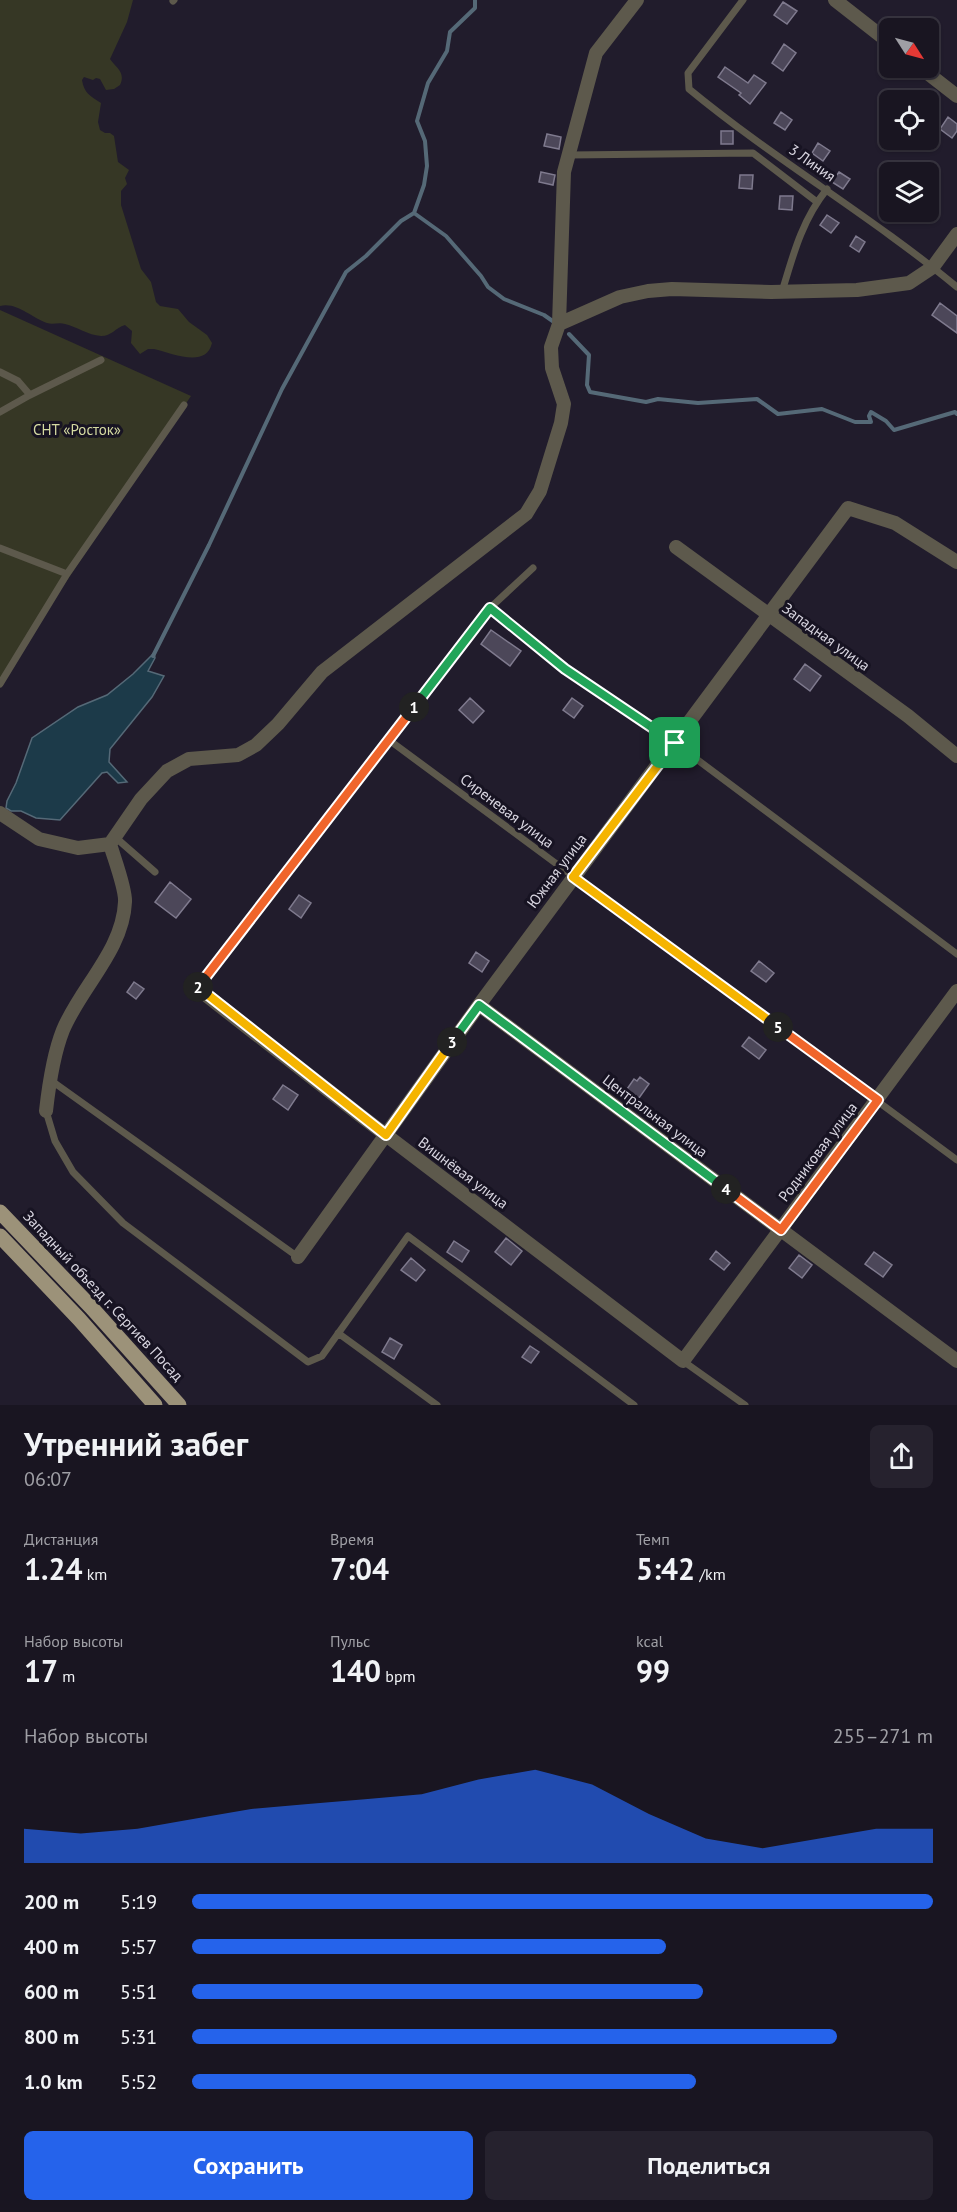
<!DOCTYPE html>
<html lang="ru">
<head>
<meta charset="utf-8">
<style>
  body { margin:0; font-family:"PT Sans",sans-serif; background:#26222e; color:#f1f3f6; height:100vh; display:flex; flex-direction:column; font-size:22px; white-space:nowrap }
  * { box-sizing:border-box; margin:0 }
  p { font-size:20px; color:#9f9fa5 }
  .icon { flex:none; width:33px; height:33px; fill:none; stroke:currentColor; stroke-width:2; stroke-linecap:round; stroke-linejoin:round }
  .map { position:relative; height:1405px; overflow:hidden }
  .sheet { display:flex; flex-direction:column; background:#191521; flex:1 }
  .sheet>* { flex:none }
  .needle { width:39px; rotate:126deg }
  .tools { position:absolute; left:879px; top:18px; display:grid; gap:12px }
  .tools a { display:grid; place-items:center; width:60px; height:60px; border-radius:9px; background:#191521; box-shadow:0 2px 4px #0004,0 0 0 2px #37343f; font-size:30px }
  .pin { position:absolute; display:grid; place-items:center; width:51px; height:51px; color:#fff; margin:-26px; border-radius:12px; box-shadow:0 3px 9px #0006 }
  .km { position:absolute; width:30px; height:30px; margin:-15px; border-radius:50%; background:#222; color:#fff; font-size:16px; line-height:30px; text-align:center }
  .round { display:grid; place-items:center; flex:none; width:63px; height:63px; border-radius:9px; background:#26222e }
  .overview { display:flex; align-items:center; justify-content:space-between; height:102px; padding:0 24px }
  h1 { font-size:33px; font-weight:800; line-height:45px }
  .stats { display:grid; grid-template-columns:repeat(3,1fr); gap:9px; height:102px; padding:6px 24px }
  .stats div { display:grid; align-content:center }
  .stats b { font-size:30px; font-weight:800 }
  .stats small { font-size:16px; font-weight:400 }
  .stats p { font-size:16px }
  .chart { height:168px; padding:12px 24px }
  .chart p { display:flex; justify-content:space-between }
  .chart svg { width:100%; height:108px; margin-top:6px; fill:#2563eb; opacity:.7 }
  .primary-button { display:flex; gap:12px; margin-top:auto; padding:12px 24px }
  .primary-button a { flex:1; height:69px; border-radius:9px; background:#2563eb; color:#fff; font-size:24px; font-weight:800; line-height:69px; text-align:center }
  .primary-button a+a { background:#26222e; color:#f1f3f6 }
  ul { padding:0 24px; list-style:none; font-size:20px }
  li { display:grid; grid-template-columns:96px 72px 1fr; align-items:center; height:45px }
  li i { height:15px; border-radius:8px; background:#2563eb }
  .map>svg:first-child { display:block }
  .green { fill:#363725 }
  .water { fill:#1c3a49; stroke:#556977; stroke-width:1.5 }
  .lines { fill:none; stroke-linecap:round; stroke-linejoin:round }
  .stream { stroke:#556977; stroke-width:4 }
  .building { fill:#4c4759; stroke:#7f7a8e; stroke-width:1.5 }
  .service { stroke:#5d594c; stroke-width:7 }
  .minor { stroke:#5d594c; stroke-width:14 }
  .primary { stroke:#9c9279; stroke-width:15 }
  .split-1-casing { stroke:#fff; stroke-width:12 }
  .split-2-casing { stroke:#fff; stroke-width:12 }
  .split-3-casing { stroke:#fff; stroke-width:12 }
  .split-4-casing { stroke:#fff; stroke-width:12 }
  .split-5-casing { stroke:#fff; stroke-width:12 }
  .split-6-casing { stroke:#fff; stroke-width:12 }
  .split-1 { stroke:#22a559; stroke-width:8 }
  .split-2 { stroke:#f0652b; stroke-width:8 }
  .split-3 { stroke:#f5b400; stroke-width:8 }
  .split-4 { stroke:#22a559; stroke-width:8 }
  .split-5 { stroke:#f0652b; stroke-width:8 }
  .split-6 { stroke:#f5b400; stroke-width:8 }
  .labels { text-anchor:middle; stroke-width:6; stroke-linejoin:round; paint-order:stroke }
  .street-label { font-size:15px; fill:#d9d6e1; stroke:#171322 }
  .park-label { font-size:15px; fill:#d6dba2; stroke:#171322 }
</style>
</head>
<body>
<div class="map">
<svg width="957" height="1405" viewBox="0 0 957 1405">
  <rect width="100%" height="100%" fill="#211c2c"/>
  <path class="green" d="M0,0H133L127,22L110,59C116,68 126,72 120,85L114,89L106,90L100,79L96,78L93,80L84,77L82,80C84,93 90,96 101,103L98,122L100,130L105,133H110L114,136L118,162L129,170L125,178L127,184L121,191V205L141,269L151,282L156,302L160,306L178,309L189,322L207,335L212,343C206,369 172,353 154,349H148L140,354L131,343L132,331L125,325C115,328 112,336 101,336C88,335 77,327 65,324C59,322 53,325 47,323C31,318 18,302 0,306Z
    M0,310L191,396L0,680Z"/>
  <path class="water" d="M154,653L155,658L148,671L164,676L152,697L110,749L109,762L127,782L118,783L107,772L102,773L60,820L36,818L21,811H11L6,808L7,801L16,783L32,738L78,707L107,695L133,674Z"/>
  <g class="lines">
    <path class="stream" d="M414,213L446,236L481,276L488,287L504,299L544,315L554,322
      M569,334L589,355L587,385L590,392L646,402L658,399L698,403L757,399L778,414L822,409L855,422H871L869,416L871,412L886,421L894,430L955,412L957,414
      M153,656L209,545L282,389L346,272L366,256L401,221L414,213L424,185L427,166L425,141L417,121L428,83L447,51L450,32L475,8V0"/>
  </g>
  <path class="building" d="M783,2L797,11L787,24L774,15Z
    M784,44L796,53L783,71L772,63Z
    M725,67L748,83L754,75L766,83L750,104L739,95L741,93L718,77Z
    M781,112L792,120L785,130L774,123Z
    M948,117L957,124V131L952,138L940,129Z
    M721,131H733V144H721Z
    M547,134L561,137L559,149L544,146Z
    M818,143L830,151L823,161L812,153Z
    M541,172L555,175L553,185L539,182Z
    M839,172L850,179L843,189L832,182Z
    M740,175H753L752,189L739,188Z
    M780,196H793L792,210L779,209Z
    M827,215L839,223L831,233L820,225Z
    M856,236L865,242L859,252L850,246Z
    M940,303L957,316V333L932,315Z
    M491,630L521,651L510,666L481,644Z
    M805,664L821,676L810,691L794,679Z
    M470,698L484,711L473,723L459,710Z
    M572,698L583,706L574,718L563,710Z
    M170,882L191,899L176,918L155,902Z
    M299,895L311,903L301,918L289,909Z
    M476,952L489,961L482,972L469,963Z
    M759,961L774,973L766,982L751,971Z
    M134,982L144,989L136,999L127,992Z
    M749,1037L766,1050L759,1059L742,1046Z
    M640,1077L649,1084L639,1098L627,1089L634,1079L637,1081Z
    M283,1085L298,1095L288,1110L273,1099Z
    M506,1238L522,1251L511,1265L495,1252Z
    M454,1241L469,1251L462,1262L447,1252Z
    M716,1251L730,1263L724,1270L710,1259Z
    M874,1252L892,1265L883,1277L865,1264Z
    M799,1255L812,1265L802,1278L789,1268Z
    M411,1258L425,1270L416,1281L401,1270Z
    M390,1338L402,1345L394,1359L382,1352Z
    M530,1346L539,1352L531,1363L522,1357Z"/>
  <g class="lines">
    <path class="service" d="M743,0L688,73L689,89C775,160 871,216 957,287
      M173,1L174,0
      M569,155L753,153L817,202
      M782,292C793,255 802,220 827,189
      M0,372L18,381L30,395L0,412
      M30,395L101,360
      M0,548L67,574
      M490,608L565,669L675,743L957,954
      M0,684L67,574L184,405
      M389,740L957,1160
      M115,837L155,872
      M197,988L490,608L533,568
      M49,1079L298,1257
      M46,1111L55,1141L73,1172L123,1223L308,1362L322,1356L408,1236L634,1405
      M338,1333L437,1405
      M683,1361L745,1405"/>
    <path class="minor" d="M835,0L890,43
      M921,68L957,96
      M559,324L620,297L648,291L672,289L771,292L857,290L909,283L933,267L957,234
      M676,547L908,716L957,756
      M0,813L39,839L78,848L110,844L141,799L167,771L189,759L238,755L256,745L278,724L322,672L526,514L540,491L561,423L564,404L552,368L551,347L559,324L564,172L596,53L637,0
      M197,988L361,1116L683,1361L957,991
      M479,1005L957,1361
      M46,1111C49,1084 53,1055 63,1030C81,987 123,950 125,902C126,889 114,858 110,844
      M298,1257L479,1005L848,508L895,523L957,562"/>
    <path class="primary" d="M0,1212L91,1307L179,1405
      M0,1236L79,1319L155,1405"/>
  </g>
  <g class="lines">
    <g class="split-1-casing">
      <path id="split-1" d="M414,707L490,608L565,669L675,743"/>
    </g>
    <g class="split-2-casing">
      <path id="split-2" d="M198,987L414,707"/>
    </g>
    <g class="split-3-casing">
      <path id="split-3" d="M198,987L386,1135L452,1042"/>
    </g>
    <g class="split-4-casing">
      <path id="split-4" d="M452,1042L479,1005L726,1189"/>
    </g>
    <g class="split-5-casing">
      <path id="split-5" d="M726,1189L781,1230L878,1100L778,1027"/>
    </g>
    <g class="split-6-casing">
      <path id="split-6" d="M675,743L573,877L778,1027"/>
    </g>
    <use href="#split-1" class="split-1"/>
    <use href="#split-2" class="split-2"/>
    <use href="#split-3" class="split-3"/>
    <use href="#split-4" class="split-4"/>
    <use href="#split-5" class="split-5"/>
    <use href="#split-6" class="split-6"/>
  </g>
  <g class="labels">
    <g class="street-label">
      <text transform="translate(812 163) rotate(35)" y="5">3 Линия</text>
      <text transform="translate(826 637) rotate(36)" y="5">Западная улица</text>
      <text transform="translate(507 811) rotate(37)" y="5">Сиреневая улица</text>
      <text transform="translate(557 871) rotate(-53)" y="5">Южная улица</text>
      <text transform="translate(655 1116) rotate(37)" y="5">Центральная улица</text>
      <text transform="translate(818 1152) rotate(-53)" y="5">Родниковая улица</text>
      <text transform="translate(463 1173) rotate(37)" y="5">Вишнёвая улица</text>
      <text transform="translate(103 1296) rotate(47)" y="5">Западный объезд г. Сергиев Посад</text>
    </g>
    <g class="park-label">
      <text x="77" y="435">СНТ «Росток»</text>
    </g>
  </g>
</svg>
<div class="tools">
<a><svg class="needle" viewBox="-14 -14 28 28"><path d="M0-13l5 13h-10z" fill="#e53935"/><path d="M0 13l5-13h-10z" fill="#9f9fa5"/></svg></a>
<a><svg class="icon" aria-label="locate" viewBox="0 0 24 24"><circle cx="12" cy="12" r="6"/><path d="M12 2v4M12 18v4M2 12h4M18 12h4"/></svg></a>
<a><svg class="icon" aria-label="layers" viewBox="0 0 24 24"><path d="M12 4l9 5-9 5-9-5zM3 14l9 5 9-5"/></svg></a>
</div>
<div class="pin" style="left:675px;top:743px;background:#1e9e55"><svg class="icon" aria-label="arrive" viewBox="0 0 24 24"><path d="M6 21V4h12l-3 4 3 4H6"/></svg></div>
<b class="km" style="left:414px;top:707px">1</b>
<b class="km" style="left:198px;top:987px">2</b>
<b class="km" style="left:452px;top:1042px">3</b>
<b class="km" style="left:726px;top:1189px">4</b>
<b class="km" style="left:778px;top:1027px">5</b>
</div>
<section class="sheet">
<div class="overview"><div><h1>Утренний забег</h1><p>06:07</p></div><a class="round"><svg class="icon" aria-label="share" viewBox="0 0 24 24"><path d="M12 15V3M7 8l5-5 5 5M5 13v7h14v-7"/></svg></a></div>
<div class="stats">
<div><p>Дистанция</p><b>1.24<small> km</small></b></div>
<div><p>Время</p><b>7:04</b></div>
<div><p>Темп</p><b>5:42<small> /km</small></b></div>
</div>
<div class="stats">
<div><p>Набор высоты</p><b>17<small> m</small></b></div>
<div><p>Пульс</p><b>140<small> bpm</small></b></div>
<div><p>kcal</p><b>99</b></div>
</div>
<div class="chart"><p><span>Набор высоты</span>255–271 m</p>
<svg viewBox="0 0 160 44" preserveAspectRatio="none"><path d="M0 44V30L10 32L20 30L30 26L40 22L50 20L60 18L70 16L80 10L90 6L100 12L110 24L120 34L130 38L140 34L150 30L160 30V44z"/></svg>
</div>
<ul>
<li><b>200 m</b>5:19<i style="width:100%"></i></li>
<li><b>400 m</b>5:57<i style="width:64%"></i></li>
<li><b>600 m</b>5:51<i style="width:69%"></i></li>
<li><b>800 m</b>5:31<i style="width:87%"></i></li>
<li><b>1.0 km</b>5:52<i style="width:68%"></i></li>
</ul>
<div class="primary-button"><a>Сохранить</a><a>Поделиться</a></div>
</section>
</body>
</html>
